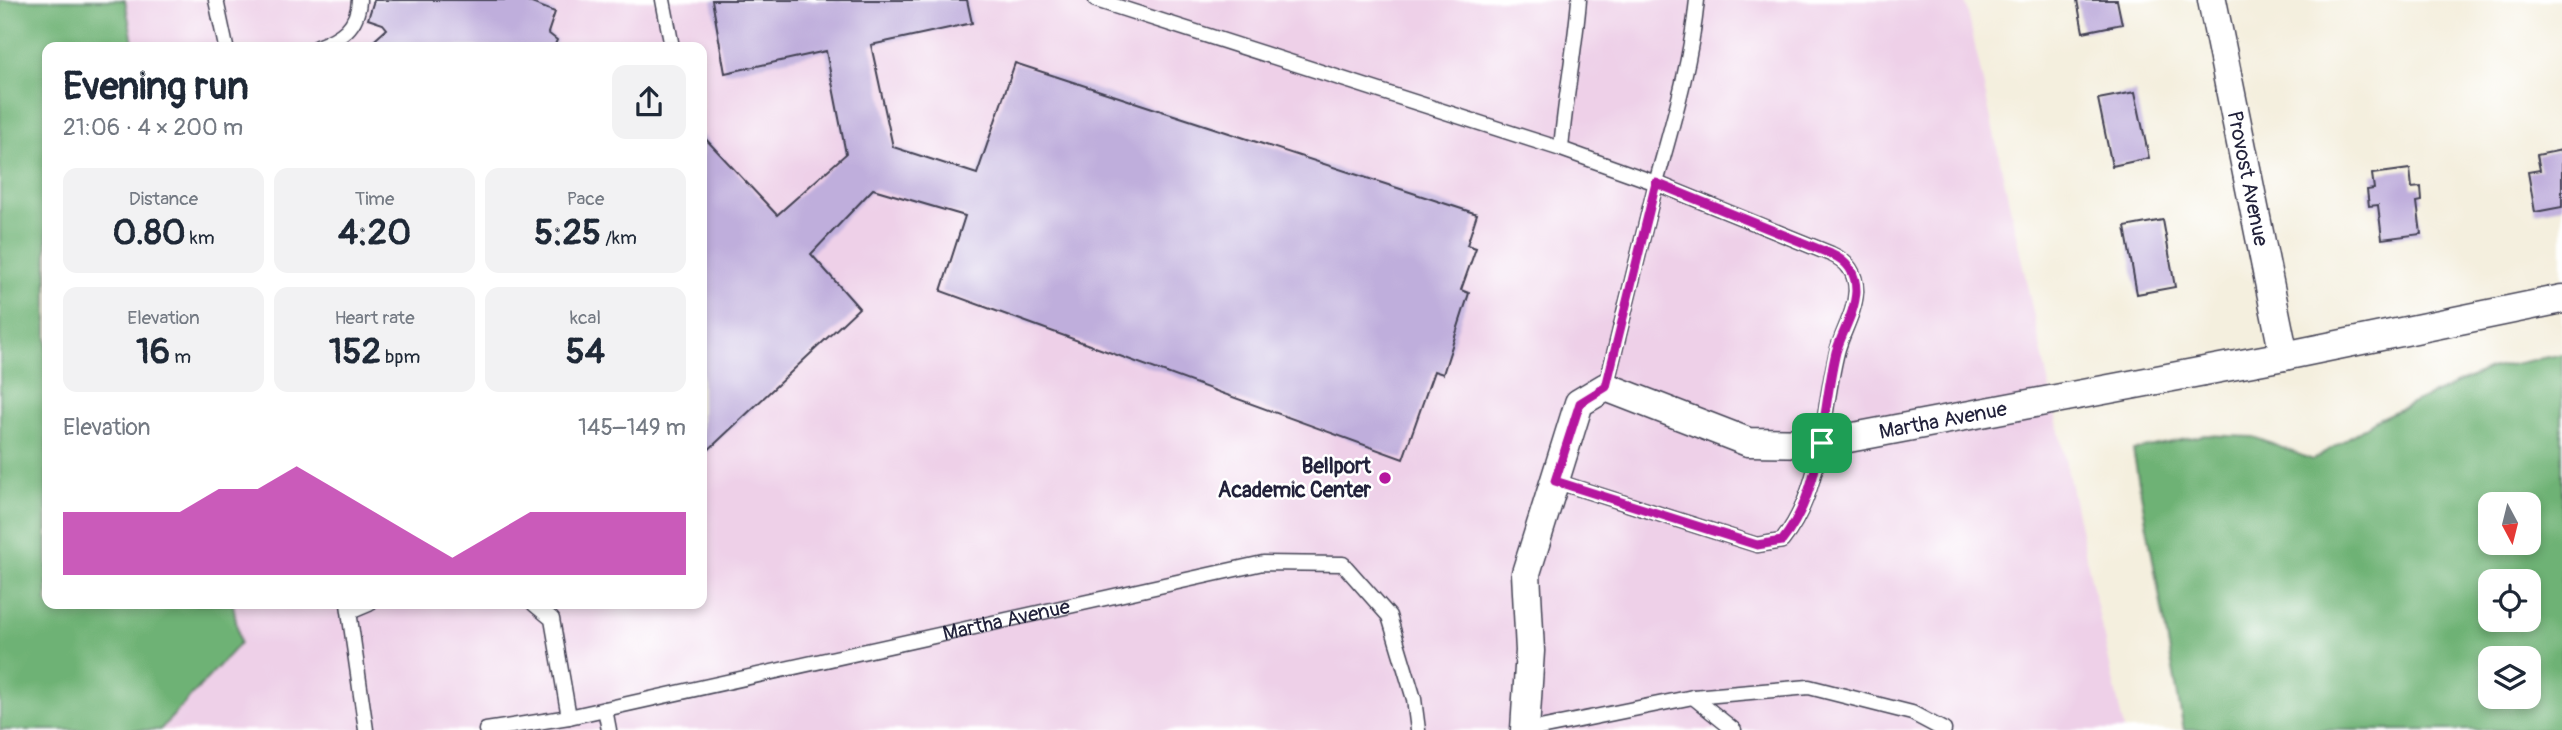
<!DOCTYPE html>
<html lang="en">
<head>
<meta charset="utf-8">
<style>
  body { margin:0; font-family:Pangolin,sans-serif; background:#f2f2f3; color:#1f2937; height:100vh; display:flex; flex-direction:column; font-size:26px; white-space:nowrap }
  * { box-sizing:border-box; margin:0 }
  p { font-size:23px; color:#747a83 }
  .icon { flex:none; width:38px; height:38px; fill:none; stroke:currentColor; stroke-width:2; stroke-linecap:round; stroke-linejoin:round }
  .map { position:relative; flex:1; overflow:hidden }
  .details { position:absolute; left:42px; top:42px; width:665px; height:567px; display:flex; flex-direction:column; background:#fff; border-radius:14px; box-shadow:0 4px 10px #0003 }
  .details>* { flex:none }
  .needle { width:46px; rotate:173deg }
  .fabs { position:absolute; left:2478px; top:492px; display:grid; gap:14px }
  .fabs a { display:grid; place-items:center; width:63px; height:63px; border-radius:14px; background:#fff; box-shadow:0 4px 10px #0003; font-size:35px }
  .pin { position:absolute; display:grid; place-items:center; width:60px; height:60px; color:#fff; margin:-30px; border-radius:14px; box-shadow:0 4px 10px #0006 }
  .round { display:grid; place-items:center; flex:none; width:74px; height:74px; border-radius:14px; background:#f2f2f3 }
  .headline { display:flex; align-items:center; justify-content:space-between; height:119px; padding:0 21px }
  h1 { font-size:38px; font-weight:700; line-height:52px }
  .figures { display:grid; grid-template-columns:repeat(3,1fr); gap:10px; height:119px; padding:7px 21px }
  .figures div { display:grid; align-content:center; border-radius:14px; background:#f2f2f3; text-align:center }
  .figures b { font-size:35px; font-weight:700 }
  .figures small { font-size:19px; font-weight:400 }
  .figures p { font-size:19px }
  .chart { height:196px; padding:14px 21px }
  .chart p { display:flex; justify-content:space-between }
  .chart svg { width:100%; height:126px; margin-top:7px; fill:#b5179e; opacity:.7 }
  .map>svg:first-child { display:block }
  .built { fill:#eed0e8 }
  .forest { fill:#6eb275; stroke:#486a58; stroke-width:2; fill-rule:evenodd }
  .building { fill:#bfaedc }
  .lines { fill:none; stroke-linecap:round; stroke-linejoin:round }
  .service-casing { stroke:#424153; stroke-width:17 }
  .minor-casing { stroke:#424153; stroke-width:31 }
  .service { stroke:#fff; stroke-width:14 }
  .minor { stroke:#fff; stroke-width:28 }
  .route-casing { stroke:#fff; stroke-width:14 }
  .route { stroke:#b5179e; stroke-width:9 }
  .poi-dot { fill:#b5179e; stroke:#fff; stroke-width:2.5 }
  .labels { text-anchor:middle; stroke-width:5; stroke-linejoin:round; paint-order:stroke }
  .street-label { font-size:21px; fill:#22223b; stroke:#fff }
  .poi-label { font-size:21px; font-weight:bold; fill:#22223b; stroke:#fff; text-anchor:end }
</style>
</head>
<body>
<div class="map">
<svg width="2562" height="730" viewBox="0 0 2562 730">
  <rect width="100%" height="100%" fill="#fff"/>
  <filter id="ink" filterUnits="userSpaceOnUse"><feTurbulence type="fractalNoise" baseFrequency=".0143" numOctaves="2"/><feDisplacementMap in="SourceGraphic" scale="14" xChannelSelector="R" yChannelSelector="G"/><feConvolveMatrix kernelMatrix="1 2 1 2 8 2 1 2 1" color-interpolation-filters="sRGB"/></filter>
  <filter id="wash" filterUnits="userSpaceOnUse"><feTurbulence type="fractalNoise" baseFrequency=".00686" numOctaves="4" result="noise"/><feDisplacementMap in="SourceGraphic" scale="28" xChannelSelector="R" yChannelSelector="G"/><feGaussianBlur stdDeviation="1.57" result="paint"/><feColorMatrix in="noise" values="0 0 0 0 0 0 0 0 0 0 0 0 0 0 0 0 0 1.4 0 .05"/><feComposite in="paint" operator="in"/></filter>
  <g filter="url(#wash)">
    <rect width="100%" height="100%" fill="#f4efde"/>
    <path class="built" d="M125,0H1965L2124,730H160L240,643L233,604H702V47H134Z"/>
    <path class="forest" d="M0,0H125L134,47H47V604H233L240,643L160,730H0Z
      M2562,354V730H2184L2133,450L2205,435L2254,437L2313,460L2378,419L2489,369ZM2490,504H2529V542H2490ZM2490,581H2529V620H2490ZM2490,658H2529V696H2490Z"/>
    <g id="blocks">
      <path class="building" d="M374,0H524L555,12L548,33L557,40L554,47H367L387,29L383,24L368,19Z
        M712,0H967L972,23L871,45L893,147L977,174L1015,63L1477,214L1467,245L1476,248L1461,290L1469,293L1443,374L1434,371L1403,459L941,291L965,216L873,189L811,254L859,308L702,456V135L777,215L846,154L826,51L725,73Z
        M2077,0H2117L2122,24L2083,32Z
        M2135,92L2149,158L2112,166L2098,99Z
        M2562,150V207L2535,212L2528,172L2540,170L2537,155Z
        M2410,169L2412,188L2421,187L2422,201L2417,202L2421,234L2382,239L2378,205L2369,206L2367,190L2374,189L2372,174Z
        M2163,220L2175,287L2137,294L2125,227Z"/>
    </g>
  </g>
  <g filter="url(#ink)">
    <use href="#blocks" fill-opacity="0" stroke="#424153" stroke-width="2"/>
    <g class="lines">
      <g class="service-casing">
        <g id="service">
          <path d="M216,0L226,47"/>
          <path d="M663,0L672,47"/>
          <path d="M1096,0L1561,149"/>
          <path d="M1579,0C1575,50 1565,99 1561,149L1656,183C1673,122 1691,63 1697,0"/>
          <path d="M317,47C341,38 358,27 359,0"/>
          <path d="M1555,481L1757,545L1782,541C1824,488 1821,415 1837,352C1842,332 1855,313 1856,291C1856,272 1847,261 1831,254L1656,183L1606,387"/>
          <path d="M348,604L366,730"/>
          <path d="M534,604L552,619L569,717"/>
          <path d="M350,612L369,604"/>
          <path d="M1693,697L1734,730"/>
          <path d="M605,709L609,730"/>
          <path id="s1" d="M486,730L569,717L1263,563L1343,564L1389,616L1414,699L1418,730"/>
          <path d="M1530,730L1693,697L1809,687L1912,713L1944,730"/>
        </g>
      </g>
      <g class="minor-casing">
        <g id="minor">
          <path id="s2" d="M2212,0L2284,356"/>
          <path id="s3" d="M1525,730L1530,651L1526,573L1579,403L1606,387L1748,442L1822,443L2284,356L2562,299"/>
        </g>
      </g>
      <use href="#service" class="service"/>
      <use href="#minor" class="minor"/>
    </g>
  </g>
  <g class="lines" filter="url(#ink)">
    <g class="route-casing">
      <path id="route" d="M1656,183L1831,254C1847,261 1856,272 1856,291C1855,313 1842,332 1836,352C1821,415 1824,488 1782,541L1757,545L1555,481L1580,403L1606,387Z"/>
    </g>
    <use href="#route" class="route"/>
  </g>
  <circle class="poi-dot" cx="1385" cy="478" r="7"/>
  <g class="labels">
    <g class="street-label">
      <text dy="7" stroke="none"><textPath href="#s2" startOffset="182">Provost Avenue</textPath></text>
      <text dy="7" stroke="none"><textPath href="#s3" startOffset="716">Martha Avenue</textPath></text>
      <text dy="7" stroke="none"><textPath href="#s1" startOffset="532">Martha Avenue</textPath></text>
    </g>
    <g class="poi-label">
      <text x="1371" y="473">Bellport<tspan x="1371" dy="24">Academic Center</tspan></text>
    </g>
  </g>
</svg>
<div class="fabs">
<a><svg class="needle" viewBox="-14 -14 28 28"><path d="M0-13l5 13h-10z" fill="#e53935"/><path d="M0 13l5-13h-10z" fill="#747a83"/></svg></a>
<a><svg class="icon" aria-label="locate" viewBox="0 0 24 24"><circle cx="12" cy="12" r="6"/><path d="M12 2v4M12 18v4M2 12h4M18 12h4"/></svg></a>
<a><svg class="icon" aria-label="layers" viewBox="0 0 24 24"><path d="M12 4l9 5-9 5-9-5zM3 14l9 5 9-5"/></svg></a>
</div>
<div class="pin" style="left:1822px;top:443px;background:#1e9e55"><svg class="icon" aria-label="arrive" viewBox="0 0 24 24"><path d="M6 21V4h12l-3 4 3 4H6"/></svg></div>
<section class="details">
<div class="headline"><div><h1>Evening run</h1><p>21:06 · 4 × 200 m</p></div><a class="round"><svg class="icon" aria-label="share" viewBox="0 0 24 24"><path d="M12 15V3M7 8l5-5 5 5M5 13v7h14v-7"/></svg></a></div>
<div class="figures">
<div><p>Distance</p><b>0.80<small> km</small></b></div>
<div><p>Time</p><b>4:20</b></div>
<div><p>Pace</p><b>5:25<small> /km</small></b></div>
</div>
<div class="figures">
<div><p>Elevation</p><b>16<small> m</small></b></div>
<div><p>Heart rate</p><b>152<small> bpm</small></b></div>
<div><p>kcal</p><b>54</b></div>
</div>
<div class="chart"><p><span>Elevation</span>145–149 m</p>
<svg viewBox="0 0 160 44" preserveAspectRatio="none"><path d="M0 44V22L10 22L20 22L30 22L40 14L50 14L60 6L70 14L80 22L90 30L100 38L110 30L120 22L130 22L140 22L150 22L160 22V44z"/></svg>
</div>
</section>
</div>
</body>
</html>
